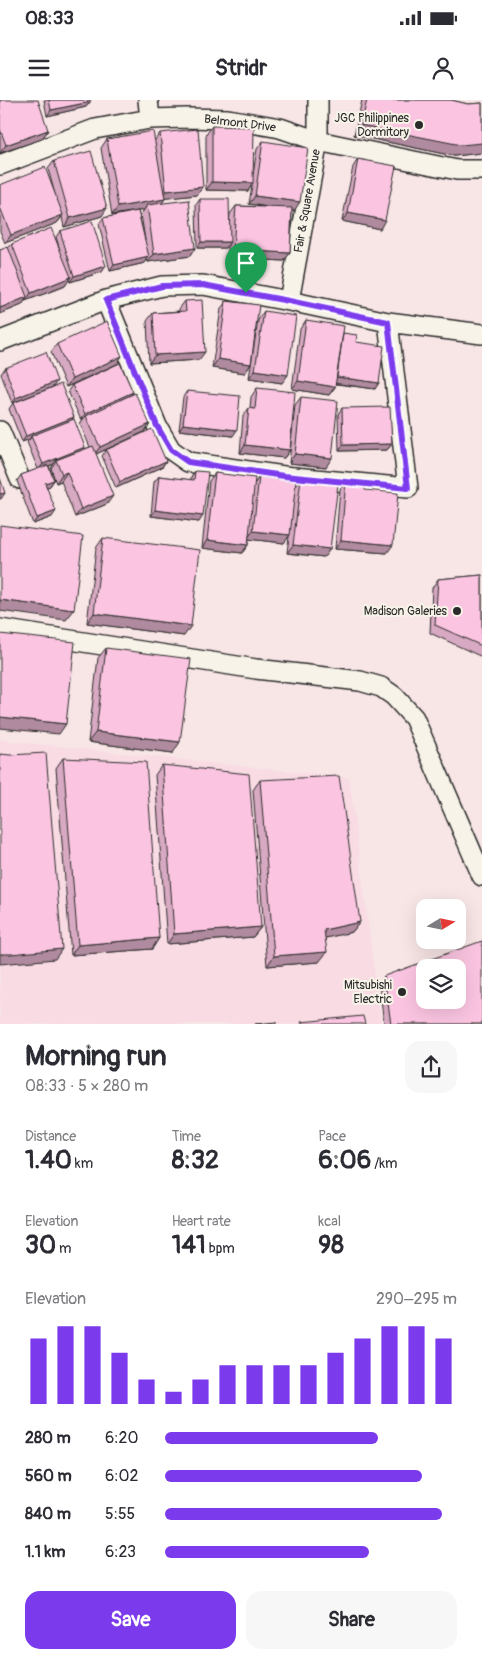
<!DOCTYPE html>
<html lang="en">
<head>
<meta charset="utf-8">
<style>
  body { margin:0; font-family:Pangolin,sans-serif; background:#f7f7f7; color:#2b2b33; height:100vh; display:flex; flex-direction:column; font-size:19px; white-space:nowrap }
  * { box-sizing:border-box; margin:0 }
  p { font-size:16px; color:#7c7c81 }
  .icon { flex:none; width:28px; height:28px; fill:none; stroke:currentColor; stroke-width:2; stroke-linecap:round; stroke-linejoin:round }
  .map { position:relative; height:924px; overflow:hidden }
  .panel { display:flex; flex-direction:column; background:#fff; flex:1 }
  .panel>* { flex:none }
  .needle { width:32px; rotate:80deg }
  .buttons { position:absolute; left:416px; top:799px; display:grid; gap:10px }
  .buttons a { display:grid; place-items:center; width:50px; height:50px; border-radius:10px; background:#fff; box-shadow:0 5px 20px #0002; font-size:25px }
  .pin { position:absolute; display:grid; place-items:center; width:42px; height:42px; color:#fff; margin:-51px -21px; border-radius:50% 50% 50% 0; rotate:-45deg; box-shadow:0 0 5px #0007 }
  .pin .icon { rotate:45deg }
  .round { display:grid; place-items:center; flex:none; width:52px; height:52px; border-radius:15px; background:#f7f7f7 }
  .overview { display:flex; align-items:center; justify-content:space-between; height:85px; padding:0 25px }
  h1 { font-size:28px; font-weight:800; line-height:38px }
  .figures { display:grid; grid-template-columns:repeat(3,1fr); gap:8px; height:85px; padding:5px 25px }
  .figures div { display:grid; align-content:center }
  .figures b { font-size:25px; font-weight:800 }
  .figures small { font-size:14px; font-weight:400 }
  .figures p { font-size:14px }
  .chart { height:140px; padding:10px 25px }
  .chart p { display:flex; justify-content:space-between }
  .chart svg { width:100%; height:90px; margin-top:5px; stroke:#7c3aed; stroke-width:6 }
  .button { display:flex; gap:10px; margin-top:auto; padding:10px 25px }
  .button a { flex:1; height:58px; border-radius:15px; background:#7c3aed; color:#fff; font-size:20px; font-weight:800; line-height:58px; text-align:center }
  .button a+a { background:#f7f7f7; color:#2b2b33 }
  ul { padding:0 25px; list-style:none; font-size:16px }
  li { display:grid; grid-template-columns:80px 60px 1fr; align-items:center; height:38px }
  li i { height:12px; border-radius:6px; background:#7c3aed }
  .status { display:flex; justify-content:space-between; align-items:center; height:35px; padding:0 25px; background:#fff; direction:ltr }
  .status svg { height:14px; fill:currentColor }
  header { display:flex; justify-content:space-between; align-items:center; height:65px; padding:0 25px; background:#fff; font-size:22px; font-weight:800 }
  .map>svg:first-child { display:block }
  .built { fill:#f9dbe4 }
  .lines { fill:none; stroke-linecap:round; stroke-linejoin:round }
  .minor-casing { stroke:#2b2b2b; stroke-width:22 }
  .minor { stroke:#f7f3e8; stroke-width:19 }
  .wall { fill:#d8a9c2; stroke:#2b2b2b; fill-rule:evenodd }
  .shaded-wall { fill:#b08a9e; stroke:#2b2b2b }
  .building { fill:#fbc5e1; stroke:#2b2b2b; fill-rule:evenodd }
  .route-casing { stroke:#fff; stroke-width:10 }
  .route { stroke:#7c3aed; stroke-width:6 }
  .poi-dot { fill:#2b2b2b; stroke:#f7f3e8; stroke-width:2 }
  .labels { text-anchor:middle; stroke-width:4; stroke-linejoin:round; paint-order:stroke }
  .poi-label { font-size:12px; fill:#2b2b2b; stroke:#f7f3e8; text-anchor:end }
  .street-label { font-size:12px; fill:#2b2b2b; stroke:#f7f3e8 }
</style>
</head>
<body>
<div class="status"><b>08:33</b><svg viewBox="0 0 49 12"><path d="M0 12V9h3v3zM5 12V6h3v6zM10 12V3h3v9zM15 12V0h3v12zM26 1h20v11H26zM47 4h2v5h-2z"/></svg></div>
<header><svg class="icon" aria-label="menu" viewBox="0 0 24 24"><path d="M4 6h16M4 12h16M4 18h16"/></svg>Stridr<svg class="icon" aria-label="person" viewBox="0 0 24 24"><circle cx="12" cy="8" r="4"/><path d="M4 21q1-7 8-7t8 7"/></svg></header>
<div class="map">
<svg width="482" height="924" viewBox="0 0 482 924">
  <rect width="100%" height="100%" fill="#f8e5e6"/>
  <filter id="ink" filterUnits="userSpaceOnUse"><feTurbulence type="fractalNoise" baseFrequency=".02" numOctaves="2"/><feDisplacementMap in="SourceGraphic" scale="10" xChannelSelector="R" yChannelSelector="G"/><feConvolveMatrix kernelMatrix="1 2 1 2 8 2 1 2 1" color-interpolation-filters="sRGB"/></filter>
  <g filter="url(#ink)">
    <path class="built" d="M0,640L349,678L381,924H0Z"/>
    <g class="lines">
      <g class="minor-casing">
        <path id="minor" d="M148,0L150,19
          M0,65L95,29L150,19L187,18L228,19L280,28L318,41L457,70H482
          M106,200L157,326L171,350L188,362L284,376L408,388L388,222
          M289,201L318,41V0
          M0,241L106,200L162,186L203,185L289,201L388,222L482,234
          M0,331L20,379
          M0,529L256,569L360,581L381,587L394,596L414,618L482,776"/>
      </g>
      <use href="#minor" class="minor"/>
    </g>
    <path class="wall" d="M0,0L48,30L42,39L0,53Z
      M44,0H90V2L86,7L47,16Z
      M362,0H451L468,4L482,3V53L454,56L354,35Z
      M212,26L253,75L257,49L263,41L294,111L292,110L290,153L284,161L228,158V144L226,148H197L196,105L200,99L229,123L230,114L236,106L273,107L249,104L252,85L248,91L206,90V35Z
      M160,33L203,87L197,95L165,98L162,103L195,148L190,156L148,162L147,159L145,163L110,171L99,124L103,118L137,111L112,115L101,48L107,39L155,40ZM144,110L141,114L145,140L138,111Z
      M358,59L380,129L342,121L353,67Z
      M54,61L102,116L64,127L62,117L57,123L5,143L0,131V85L55,94L48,69Z
      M60,131L102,172L70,182L69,179L65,186L25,201V200L22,205L0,214V150L8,148L12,144L60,150L56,137Z
      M185,201L199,260L149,263L147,221L153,213L179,211V209Z
      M226,201L251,264L245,273L212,268L221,209Z
      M264,211L282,283L249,278L258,220Z
      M306,220L342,234L343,233L356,242L375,289L336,284L335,287L329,295L292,289L300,229Z
      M57,244L117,264L66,287L51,252Z
      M5,268L57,281L12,303L1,274Z
      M72,285L131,295L150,324L144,332L96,354L107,404L75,417L61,381L56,383L51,368L54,364L49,366L54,380L50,386L47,387L52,417L33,424L17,381L21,375L38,369L27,342L30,339L22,342L9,309L13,303L74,317L72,320L84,349L90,347L80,324L84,318L81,320L68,291Z
      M257,288L290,350L284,358L240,353L243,316L249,308H250L251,297Z
      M187,291L233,336L179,330L183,297Z
      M301,297L326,367L289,363L295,305Z
      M342,308L392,344L387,350L339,351L338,314Z
      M106,350L166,361L162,367L116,388L102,356Z
      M195,371L199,422L151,416L154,382L159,376L191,380V377Z
      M215,373L255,383L259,376L295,387L301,379L330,449L324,457L287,453L289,436L284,443L248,439V445L242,453L202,448L209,381Z
      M346,380L387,453L335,449L340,389Z
      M103,438L184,536L87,523L96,448Z
      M482,475V557L430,533L432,488L438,479Z
      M106,548L173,653L88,642L98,558Z
      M63,658L159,838L152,849L71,855L56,668Z
      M162,665L261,827L253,837L167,844L155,675Z
      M260,680L360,822L352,832L325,838L319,862L267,866L253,690Z
      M384,876L482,924H384L379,884Z"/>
    <path class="shaded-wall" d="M90,2L86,7L47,16L51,10Z
      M361,25L482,43V53L454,56L354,35Z
      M48,30L42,39L0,53L6,45Z
      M212,82L253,83L248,91L206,90Z
      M203,87L197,95L160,99L166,91Z
      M255,96L300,102L294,111L249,104Z
      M165,99L159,107L147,105L144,110L112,115L118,107Z
      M107,108L102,116L64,127L70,118Z
      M348,113L385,120L380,129L342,121Z
      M63,115L57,123L5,143L11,135Z
      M201,142H230L226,148H197Z
      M195,148L190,156L148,162L154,154Z
      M233,150L290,153L284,161L228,158Z
      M149,157L145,163L110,171L114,165Z
      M106,166L102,172L70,182L74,176Z
      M71,177L65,186L25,201L31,193Z
      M27,197L22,205L0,214V208Z
      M205,252L199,260L149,263L155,255Z
      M122,256L117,264L66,287L72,279Z
      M218,259L251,264L245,273L212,268Z
      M255,270L288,275L282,283L249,278Z
      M337,277L379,283L375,289L333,283Z
      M57,281L53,287L12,303L16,298Z
      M298,281L335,287L329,295L292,289Z
      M133,292L129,298L86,316L84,318L81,320L85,314Z
      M74,317L70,323L31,336L30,339L22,342L26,336Z
      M150,324L144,332L94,355L100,347Z
      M183,324L237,330L233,336L179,330Z
      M392,344L387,350L339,351L343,345Z
      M245,345L290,350L284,358L240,353Z
      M85,347L81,353L56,360L54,364L38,370L43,364Z
      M295,354L332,358L326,367L289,363Z
      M166,361L162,367L116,388L120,382Z
      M67,372L61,381L56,383L62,374Z
      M54,380L50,386L41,389L45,383Z
      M5,393L1,399H0V394Z
      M113,396L107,404L75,417L81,409Z
      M155,410L203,416L199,422L151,416Z
      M56,411L52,417L33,424L37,418Z
      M253,431L290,435L284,443L247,439Z
      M207,440L248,445L242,453L202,448Z
      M341,440L393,445L387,453L335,449Z
      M293,445L330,449L324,457L287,453Z
      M0,500L74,510L66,520L0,511Z
      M94,513L191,526L184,536L87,523Z
      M0,617L66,624L59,634L0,628Z
      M96,632L180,642L173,653L88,642Z
      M360,822L352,832L317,840L324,830Z
      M261,827L253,837L167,844L174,834Z
      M159,838L152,849L71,855L78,845Z
      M62,849L55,859L0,864V854Z
      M327,852L319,862L267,866L274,856Z"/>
    <path class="building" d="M0,0H38L48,30L6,45L0,29Z
      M49,0H90V2L51,10Z
      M367,0H451L468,4L482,3V43L461,45L361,25Z
      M212,26L254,27L253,83L212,82Z
      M198,29L203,87L166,91L160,33Z
      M153,31L165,99L118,107L107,39Z
      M263,41L308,48L300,102L255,96Z
      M91,51L107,108L70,118L54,61Z
      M358,59L396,66L385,120L348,113Z
      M45,67L63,115L11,135L0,107V85Z
      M200,99H229L230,142H201Z
      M189,100L195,148L154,154L147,105Z
      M236,106L292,108L290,153L233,150Z
      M138,111L149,157L114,165L103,118Z
      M92,121L106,166L74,176L60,131Z
      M51,128L71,177L31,193L12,144Z
      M8,147L27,197L0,208V150Z
      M202,200L205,252L155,255L153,213L186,211L185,201Z
      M226,201L259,205L251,264L218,259Z
      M264,211L296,216L288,275L255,270Z
      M306,220L344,226L335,287L298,281Z
      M107,221L122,256L72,279L57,244Z
      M343,233L357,235L356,242L384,246L379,283L337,277Z
      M46,252L57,281L16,298L5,268Z
      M120,263L133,292L85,314L72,285Z
      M61,284L74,317L26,336L13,303Z
      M257,288L295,292L290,350L245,345L249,308L255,309Z
      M187,291L240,296L237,330L183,324Z
      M135,293L150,324L100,347L86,316Z
      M301,297L338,301L332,358L295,354Z
      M390,307L392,344L343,345L342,308Z
      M74,319L85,347L43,364L31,336Z
      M152,329L166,361L120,382L106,350Z
      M93,346L113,396L81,409L67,372L62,374L56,360Z
      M48,365L54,380L45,383L56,411L37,418L21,375Z
      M195,371L208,372L203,416L155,410L159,376L194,380Z
      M215,373L255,378L248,445L207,440Z
      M259,376L296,381L290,435L253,431Z
      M0,378L5,393L0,394Z
      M301,379L338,384L330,449L293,445Z
      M346,380L365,382V390L398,393L393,445L341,440Z
      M0,425L83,436L74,510L0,500Z
      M103,438L200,450L191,526L94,513Z
      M482,475V546L435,525L438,479Z
      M0,534L75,542L66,624L0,617Z
      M106,548L191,559L180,642L96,632Z
      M46,653L62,849L11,854H0V654L10,655Z
      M63,658L146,662L159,838L78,845Z
      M162,665L249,674L261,827L174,834Z
      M339,676L360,822L324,830L327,852L274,856L260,680Z
      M482,841V924H391L384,876ZM425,868H458V900H425Z
      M363,916L365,924H302L301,922Z
      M276,922V924H255Z"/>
  </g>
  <g class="lines" filter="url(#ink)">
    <g class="route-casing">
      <path id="route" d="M203,185L289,201L388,222L408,388L284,376L188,362L171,350L157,326L106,200L162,186Z"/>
    </g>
    <use href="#route" class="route"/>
  </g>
  <g class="poi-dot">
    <circle cx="419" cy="25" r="5"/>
    <circle cx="457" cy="511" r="5"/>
    <circle cx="402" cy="892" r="5"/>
  </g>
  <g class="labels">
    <g class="poi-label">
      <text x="409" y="22">JGC Philippines<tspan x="409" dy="14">Dormitory</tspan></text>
      <text x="447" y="515">Madison Galeries</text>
      <text x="392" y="889">Mitsubishi<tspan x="392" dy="14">Electric</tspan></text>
    </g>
    <g class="street-label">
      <text transform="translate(240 23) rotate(7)" y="4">Belmont Drive</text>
      <text transform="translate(307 101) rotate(-80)" y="4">Fair &amp; Square Avenue</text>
    </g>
  </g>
</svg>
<div class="buttons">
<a><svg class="needle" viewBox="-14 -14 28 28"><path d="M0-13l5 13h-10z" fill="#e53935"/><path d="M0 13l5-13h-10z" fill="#7c7c81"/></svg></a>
<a><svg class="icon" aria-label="layers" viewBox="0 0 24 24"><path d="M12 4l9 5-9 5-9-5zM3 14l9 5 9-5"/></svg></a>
</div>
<div class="pin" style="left:246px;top:193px;background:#1e9e55"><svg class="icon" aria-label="arrive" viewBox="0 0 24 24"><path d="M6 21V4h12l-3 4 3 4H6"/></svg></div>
</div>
<section class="panel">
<div class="overview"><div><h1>Morning run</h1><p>08:33 · 5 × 280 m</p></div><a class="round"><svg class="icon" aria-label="share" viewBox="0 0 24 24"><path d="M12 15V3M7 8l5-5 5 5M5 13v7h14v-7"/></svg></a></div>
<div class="figures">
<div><p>Distance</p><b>1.40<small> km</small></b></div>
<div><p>Time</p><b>8:32</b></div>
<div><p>Pace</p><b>6:06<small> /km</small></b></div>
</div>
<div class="figures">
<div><p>Elevation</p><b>30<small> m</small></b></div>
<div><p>Heart rate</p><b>141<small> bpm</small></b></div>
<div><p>kcal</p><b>98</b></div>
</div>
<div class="chart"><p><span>Elevation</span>290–295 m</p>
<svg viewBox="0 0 160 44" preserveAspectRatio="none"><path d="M5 44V12M15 44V6M25 44V6M35 44V19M45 44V32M55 44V38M65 44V32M75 44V25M85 44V25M95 44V25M105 44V25M115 44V19M125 44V12M135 44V6M145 44V6M155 44V12"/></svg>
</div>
<ul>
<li><b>280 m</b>6:20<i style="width:73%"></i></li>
<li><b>560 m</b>6:02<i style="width:88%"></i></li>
<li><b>840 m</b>5:55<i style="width:95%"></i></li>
<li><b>1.1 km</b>6:23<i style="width:70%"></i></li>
</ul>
<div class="button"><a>Save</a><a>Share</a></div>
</section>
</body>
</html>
